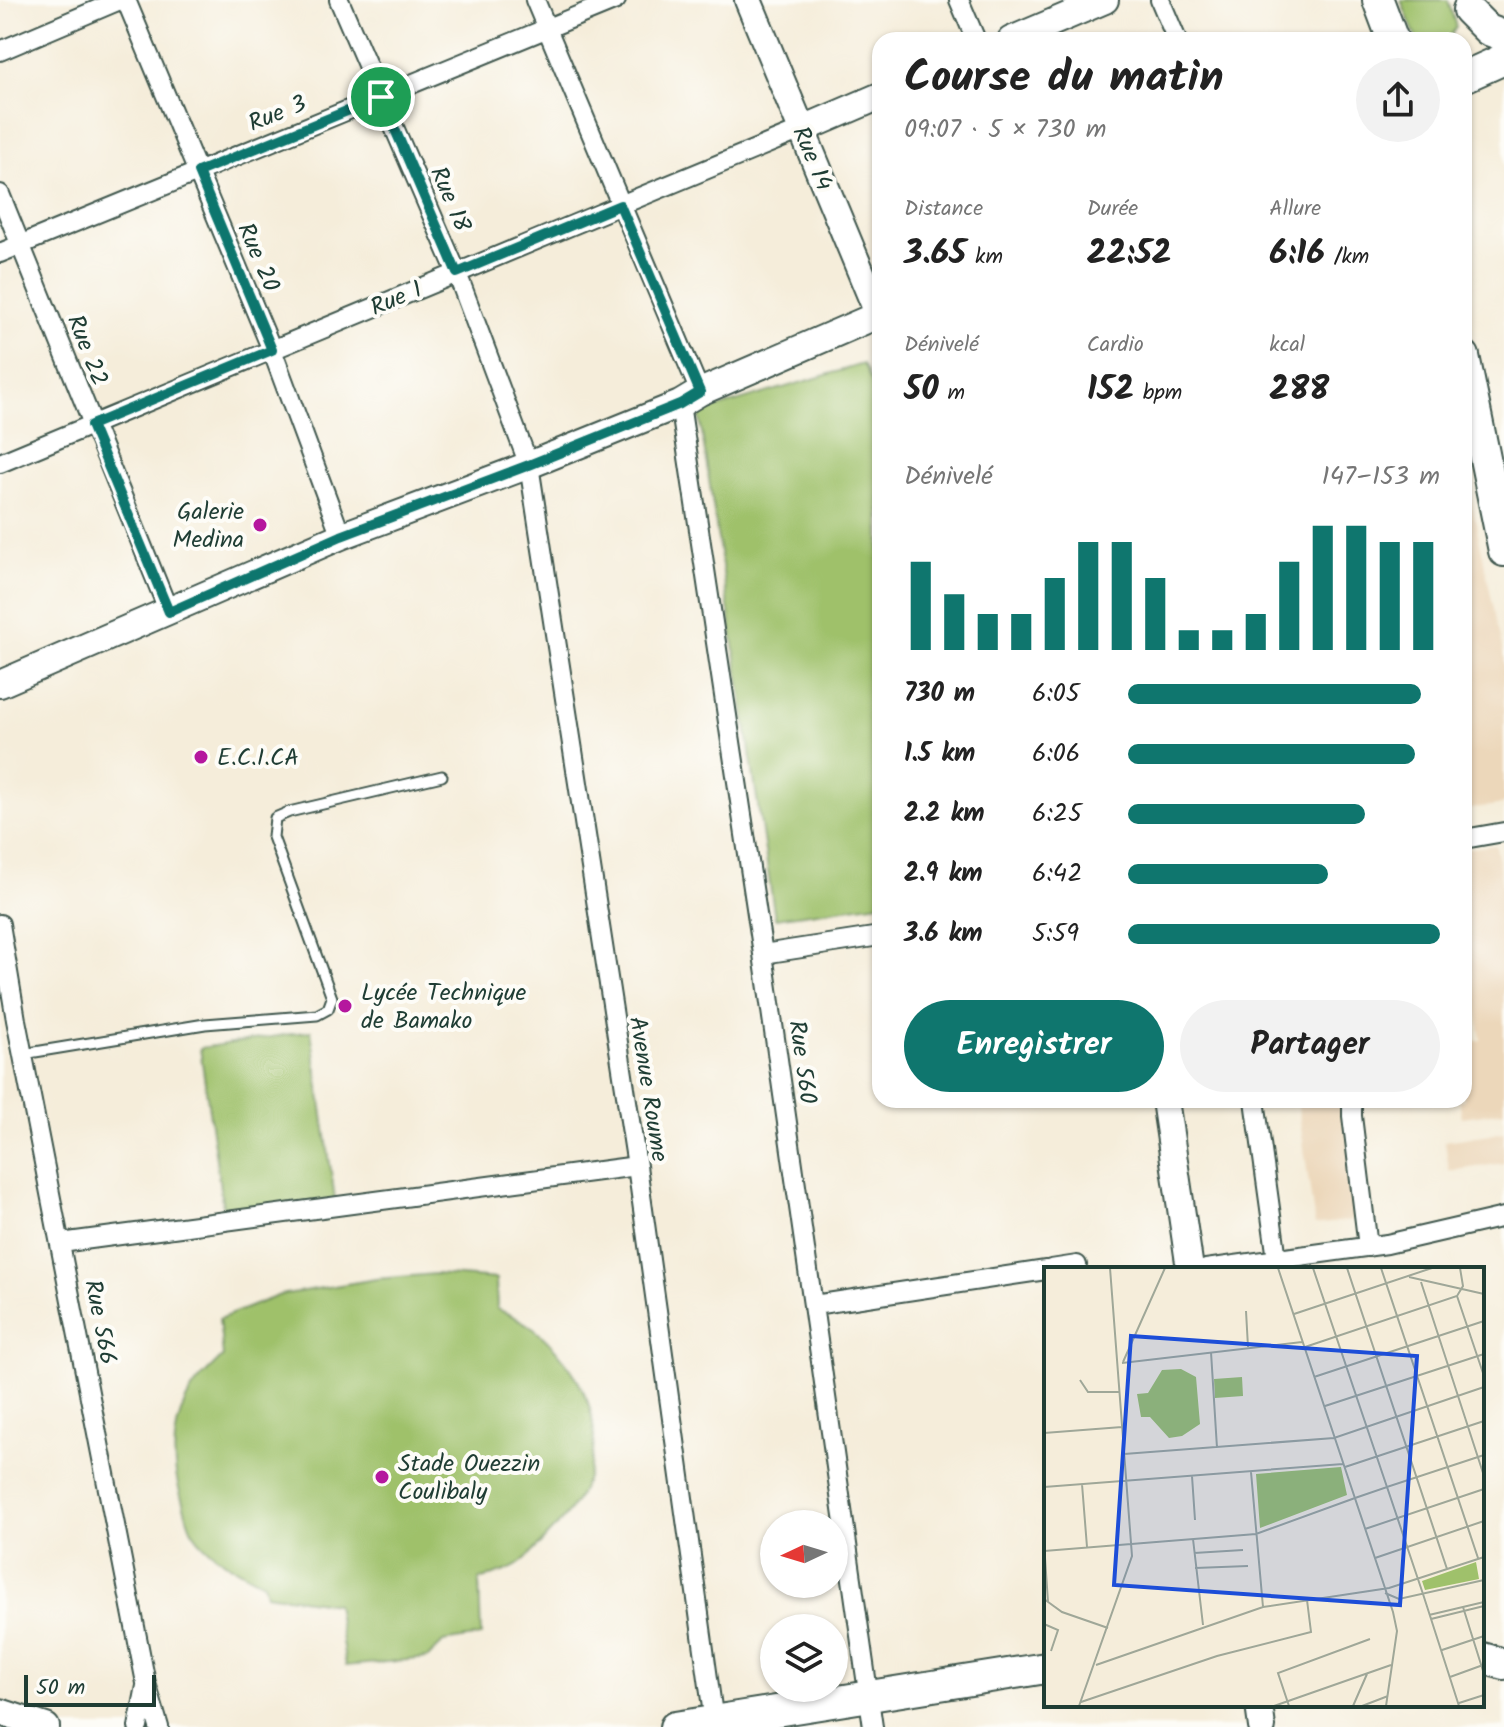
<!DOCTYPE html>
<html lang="fr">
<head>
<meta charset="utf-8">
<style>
  body { margin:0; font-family:Kalam,sans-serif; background:#f2f2f2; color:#222; height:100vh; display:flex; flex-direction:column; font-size:30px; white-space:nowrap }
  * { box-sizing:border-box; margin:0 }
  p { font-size:26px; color:#767676 }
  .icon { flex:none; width:44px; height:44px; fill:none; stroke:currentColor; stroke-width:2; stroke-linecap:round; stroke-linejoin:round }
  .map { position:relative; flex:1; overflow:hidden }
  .details { position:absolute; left:872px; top:32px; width:600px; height:1076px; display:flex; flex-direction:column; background:#fff; border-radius:24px; box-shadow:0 2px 6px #0004 }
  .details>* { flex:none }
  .needle { width:52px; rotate:266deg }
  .controls { position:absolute; left:760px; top:1510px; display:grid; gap:16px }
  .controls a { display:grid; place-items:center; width:88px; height:88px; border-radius:50%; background:#fff; box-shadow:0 2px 6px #0004; font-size:40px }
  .scale { position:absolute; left:24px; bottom:20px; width:132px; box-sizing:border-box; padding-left:8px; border:4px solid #1f3d34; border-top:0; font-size:22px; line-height:28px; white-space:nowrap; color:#1f3d34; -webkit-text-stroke:6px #fdfcf7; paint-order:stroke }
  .pin { position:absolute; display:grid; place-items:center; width:68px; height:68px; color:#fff; margin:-34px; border:4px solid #fff; border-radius:50%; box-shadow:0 2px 8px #0007 }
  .round { display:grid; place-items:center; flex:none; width:84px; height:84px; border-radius:42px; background:#f2f2f2 }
  .summary { display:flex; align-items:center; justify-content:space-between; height:136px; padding:0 32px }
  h1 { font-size:44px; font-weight:700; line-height:60px }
  .metrics { display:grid; grid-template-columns:repeat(3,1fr); gap:12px; height:136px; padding:8px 32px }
  .metrics div { display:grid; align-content:center }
  .metrics b { font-size:34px; font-weight:700 }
  .metrics small { font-size:22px; font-weight:400 }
  .metrics p { font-size:22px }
  .chart { height:224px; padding:16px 32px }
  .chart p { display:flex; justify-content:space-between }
  .chart svg { width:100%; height:144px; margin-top:8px; stroke:#0f766e; stroke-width:6 }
  .action { display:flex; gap:16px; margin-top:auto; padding:16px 32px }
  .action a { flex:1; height:92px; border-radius:48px; background:#0f766e; color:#fff; font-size:32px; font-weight:700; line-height:92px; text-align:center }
  .action a+a { background:#f2f2f2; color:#222 }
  ul { padding:0 32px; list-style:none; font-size:26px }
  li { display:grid; grid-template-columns:128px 96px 1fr; align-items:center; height:60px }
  li i { height:20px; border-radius:10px; background:#0f766e }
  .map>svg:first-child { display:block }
  .built { fill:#ecd7ba }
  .green { fill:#9fc16b; stroke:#5f7f50; stroke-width:2 }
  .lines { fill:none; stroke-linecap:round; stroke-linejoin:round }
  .lane-casing { stroke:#3f574d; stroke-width:13 }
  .street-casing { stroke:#3f574d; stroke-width:22 }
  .secondary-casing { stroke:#3f574d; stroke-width:30 }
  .primary-casing { stroke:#3f574d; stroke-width:34 }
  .lane { stroke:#fff; stroke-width:9 }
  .street { stroke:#fff; stroke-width:18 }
  .secondary { stroke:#fff; stroke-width:26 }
  .primary { stroke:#fff; stroke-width:30 }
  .route-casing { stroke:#fff; stroke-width:16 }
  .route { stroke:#0f766e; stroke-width:10 }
  .poi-dot { fill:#b5179e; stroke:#fdfcf7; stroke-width:3 }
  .labels { text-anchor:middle; stroke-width:8; stroke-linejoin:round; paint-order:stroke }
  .street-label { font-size:24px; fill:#1f3d34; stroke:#fdfcf7 }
  .poi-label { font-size:24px; fill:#1f3d34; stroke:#fdfcf7; text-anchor:start }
  .inset-road { fill:none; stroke:#9fa798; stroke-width:2 }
  .view { fill:#1d4ed8; fill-opacity:0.15; stroke:#1d4ed8; stroke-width:4 }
  .inset-edge { fill:none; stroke:#1f3d34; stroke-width:4 }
</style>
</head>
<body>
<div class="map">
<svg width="1504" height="1727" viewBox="0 0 1504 1727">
  <rect width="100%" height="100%" fill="#fdfcf7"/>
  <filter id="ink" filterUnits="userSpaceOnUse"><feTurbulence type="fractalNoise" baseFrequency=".0125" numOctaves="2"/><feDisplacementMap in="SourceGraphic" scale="16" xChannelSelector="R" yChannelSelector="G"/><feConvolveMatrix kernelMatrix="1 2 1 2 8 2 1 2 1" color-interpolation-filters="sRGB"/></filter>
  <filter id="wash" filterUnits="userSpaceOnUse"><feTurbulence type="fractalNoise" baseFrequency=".006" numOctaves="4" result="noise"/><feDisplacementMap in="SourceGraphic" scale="32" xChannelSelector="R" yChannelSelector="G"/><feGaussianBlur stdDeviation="1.8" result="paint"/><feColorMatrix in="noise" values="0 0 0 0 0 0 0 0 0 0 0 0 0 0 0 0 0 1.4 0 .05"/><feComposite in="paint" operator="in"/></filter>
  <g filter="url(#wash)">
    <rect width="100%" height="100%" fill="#f5edda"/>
    <path class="built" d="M1464,465L1504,658V804L1464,810Z
      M1496,845L1504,900V1111L1462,1117L1459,1100H1464V1043L1481,1040L1464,916V849Z
      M1297,1100H1342L1359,1219L1315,1225Z
      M1504,1132V1163L1449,1171L1445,1141Z"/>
    <path class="green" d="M1401,0H1448L1456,27L1448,40H1417Z
      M863,364L880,400V903L775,918L699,413Z
      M311,1031L335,1199L224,1215L200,1048Z
      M435,1274L496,1279L497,1309C527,1321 544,1334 564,1360C610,1417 601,1484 549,1534C539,1545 531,1555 519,1564C508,1572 492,1575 479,1580L481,1636L443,1642L428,1658L346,1666L336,1604L266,1594L263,1583C239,1571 208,1555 193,1532C187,1522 185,1507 181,1496C170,1460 172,1420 193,1388C201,1376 214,1366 223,1356L219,1319L280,1295L376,1279Z"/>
  </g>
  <g filter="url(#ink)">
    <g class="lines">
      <g class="lane-casing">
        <path id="lane" d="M23,1054L205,1024L317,1015L328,1009L332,998L273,837L275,818L289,812L442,776"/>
      </g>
      <g class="street-casing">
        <path id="street" d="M126,0L272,350L341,536
          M339,0L457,273L529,465L637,1166L714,1722
          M535,0L700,392
          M959,0L976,40
          M1160,0L1177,40
          M0,51L120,0
          M0,194L169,612
          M0,253L616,0
          M680,404L763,954L873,1727
          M0,463L801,130
          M1464,839L1504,832
          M0,924L16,1020L146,1683L159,1727
          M763,954L880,936
          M1255,1100L1277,1259
          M1352,1100V1116L1368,1247
          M61,1243L637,1166
          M1051,1269L1077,1265
          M1206,1269L1387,1244L1504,1217
          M814,1305L1046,1270
          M138,1727L146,1686"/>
      </g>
      <g class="secondary-casing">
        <path id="secondary" d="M748,0L880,318
          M1011,40L1105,0
          M801,130L880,96
          M0,684L341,536L529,465L680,404L700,392L880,314
          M1165,1100L1190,1269
          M1259,1705L1262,1727
          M0,1712L46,1727"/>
      </g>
      <g class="primary-casing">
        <path id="primary" d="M1378,0L1393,40
          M1468,10L1488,30L1504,36
          M1464,77L1504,59
          M1464,356L1504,551
          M1482,1658L1504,1664
          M675,1727L1046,1668"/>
      </g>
      <use href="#lane" class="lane"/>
      <use href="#street" class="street"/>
      <use href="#secondary" class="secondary"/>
      <use href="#primary" class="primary"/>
    </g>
  </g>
  <g class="lines" filter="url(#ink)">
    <g class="route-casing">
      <path id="route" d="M381,97L457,273L620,205L700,392L680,404L529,465L341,536L169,612L91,425L272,350L198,172Z"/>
    </g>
    <use href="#route" class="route"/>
  </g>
  <g class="poi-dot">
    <circle cx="260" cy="525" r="8"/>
    <circle cx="201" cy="757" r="8"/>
    <circle cx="345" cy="1006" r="8"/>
    <circle cx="382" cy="1477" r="8"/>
  </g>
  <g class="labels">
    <g class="street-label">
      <text transform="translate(277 113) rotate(-22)" y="8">Rue 3</text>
      <text transform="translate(813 158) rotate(67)" y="8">Rue 14</text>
      <text transform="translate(451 199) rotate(67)" y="8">Rue 18</text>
      <text transform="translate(259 257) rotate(67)" y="8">Rue 20</text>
      <text transform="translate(396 298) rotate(-23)" y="8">Rue 1</text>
      <text transform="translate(88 350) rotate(69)" y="8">Rue 22</text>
      <text transform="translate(803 1062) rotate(82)" y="8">Rue 560</text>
      <text transform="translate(649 1089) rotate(81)" y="8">Avenue Roume</text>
      <text transform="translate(101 1322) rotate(79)" y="8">Rue 566</text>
    </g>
    <g class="poi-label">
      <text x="244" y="519" text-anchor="end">Galerie<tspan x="244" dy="28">Medina</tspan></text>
      <text x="217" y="765">E.C.I.CA</text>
      <text x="361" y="1000">Lycée Technique<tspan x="361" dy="28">de Bamako</tspan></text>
      <text x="398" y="1471">Stade Ouezzin<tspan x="398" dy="28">Coulibaly</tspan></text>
    </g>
  </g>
  <g transform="translate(1044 1267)">
    <rect width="440" height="440" fill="#f5edda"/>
    <path d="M137,102L152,110L156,157L138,169L125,171L106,150H97L93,127L104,126L118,103ZM198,110L199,129L171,131L170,112ZM297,200L303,228L216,261L212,207ZM432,295L435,312L381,323L378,314Z" fill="#9fc16b"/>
    <path class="inset-road" d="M234,1L349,345L353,364L342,439M269,1L343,220L440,188M303,1L403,302M337,1L434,291M365,10L440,27M377,15L440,209M413,29L440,109M202,44L204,80M250,47L388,1M261,80L413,29L419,19L416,1M167,85L173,181M79,95L121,1M78,96L258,75M270,110L440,54M36,113L44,125H75M281,139L440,87M0,166L78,160M80,187L290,171L440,120M301,200L440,154M207,205L219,340M148,209L151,253M38,217L43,280M0,220L299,197M311,231L343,220L379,327M321,262L440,222M149,272L159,358M0,276L4,335M0,284L212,267L311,231M150,286L199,283M331,291L440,254M151,301L204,299M341,326L355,332L440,313M379,327L415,439M0,332L18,345L64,361M419,340L440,407M385,348L440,335M387,352L440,339M0,357L14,363L7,384M398,383L440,369M52,398L219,340L345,321L440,290M406,410L439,398M37,435L173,389L267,365L263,333M415,436L440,428M35,439L88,289L66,1M230,439L347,398M245,439L234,406L326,372M309,439L323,407M318,439L344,429"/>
    <path class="view" d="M87,69L373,89L356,338L70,318Z"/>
    <rect width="440" height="440" class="inset-edge"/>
  </g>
</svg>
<div class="controls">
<a><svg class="needle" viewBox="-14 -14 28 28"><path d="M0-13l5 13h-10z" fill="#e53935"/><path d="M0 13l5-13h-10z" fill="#767676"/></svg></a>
<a><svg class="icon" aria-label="layers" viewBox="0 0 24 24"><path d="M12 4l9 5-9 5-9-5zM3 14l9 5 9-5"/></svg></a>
</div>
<div class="scale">50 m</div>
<div class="pin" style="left:381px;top:97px;background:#1e9e55"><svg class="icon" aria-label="arrive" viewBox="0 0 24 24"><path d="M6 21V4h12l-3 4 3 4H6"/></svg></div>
<section class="details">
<div class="summary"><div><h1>Course du matin</h1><p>09:07 · 5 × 730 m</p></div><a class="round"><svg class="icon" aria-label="share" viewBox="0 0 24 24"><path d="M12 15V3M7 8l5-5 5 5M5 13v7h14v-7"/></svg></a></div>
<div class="metrics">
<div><p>Distance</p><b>3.65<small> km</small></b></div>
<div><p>Durée</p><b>22:52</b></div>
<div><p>Allure</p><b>6:16<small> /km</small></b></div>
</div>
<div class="metrics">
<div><p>Dénivelé</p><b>50<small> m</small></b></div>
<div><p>Cardio</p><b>152<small> bpm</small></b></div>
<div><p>kcal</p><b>288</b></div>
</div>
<div class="chart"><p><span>Dénivelé</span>147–153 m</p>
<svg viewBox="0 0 160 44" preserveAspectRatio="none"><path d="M5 44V17M15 44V27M25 44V33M35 44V33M45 44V22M55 44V11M65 44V11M75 44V22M85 44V38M95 44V38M105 44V33M115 44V17M125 44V6M135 44V6M145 44V11M155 44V11"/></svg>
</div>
<ul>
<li><b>730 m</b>6:05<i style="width:94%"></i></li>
<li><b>1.5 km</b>6:06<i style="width:92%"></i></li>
<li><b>2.2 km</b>6:25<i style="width:76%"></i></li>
<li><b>2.9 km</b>6:42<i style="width:64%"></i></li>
<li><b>3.6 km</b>5:59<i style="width:100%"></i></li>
</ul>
<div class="action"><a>Enregistrer</a><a>Partager</a></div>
</section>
</div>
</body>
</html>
